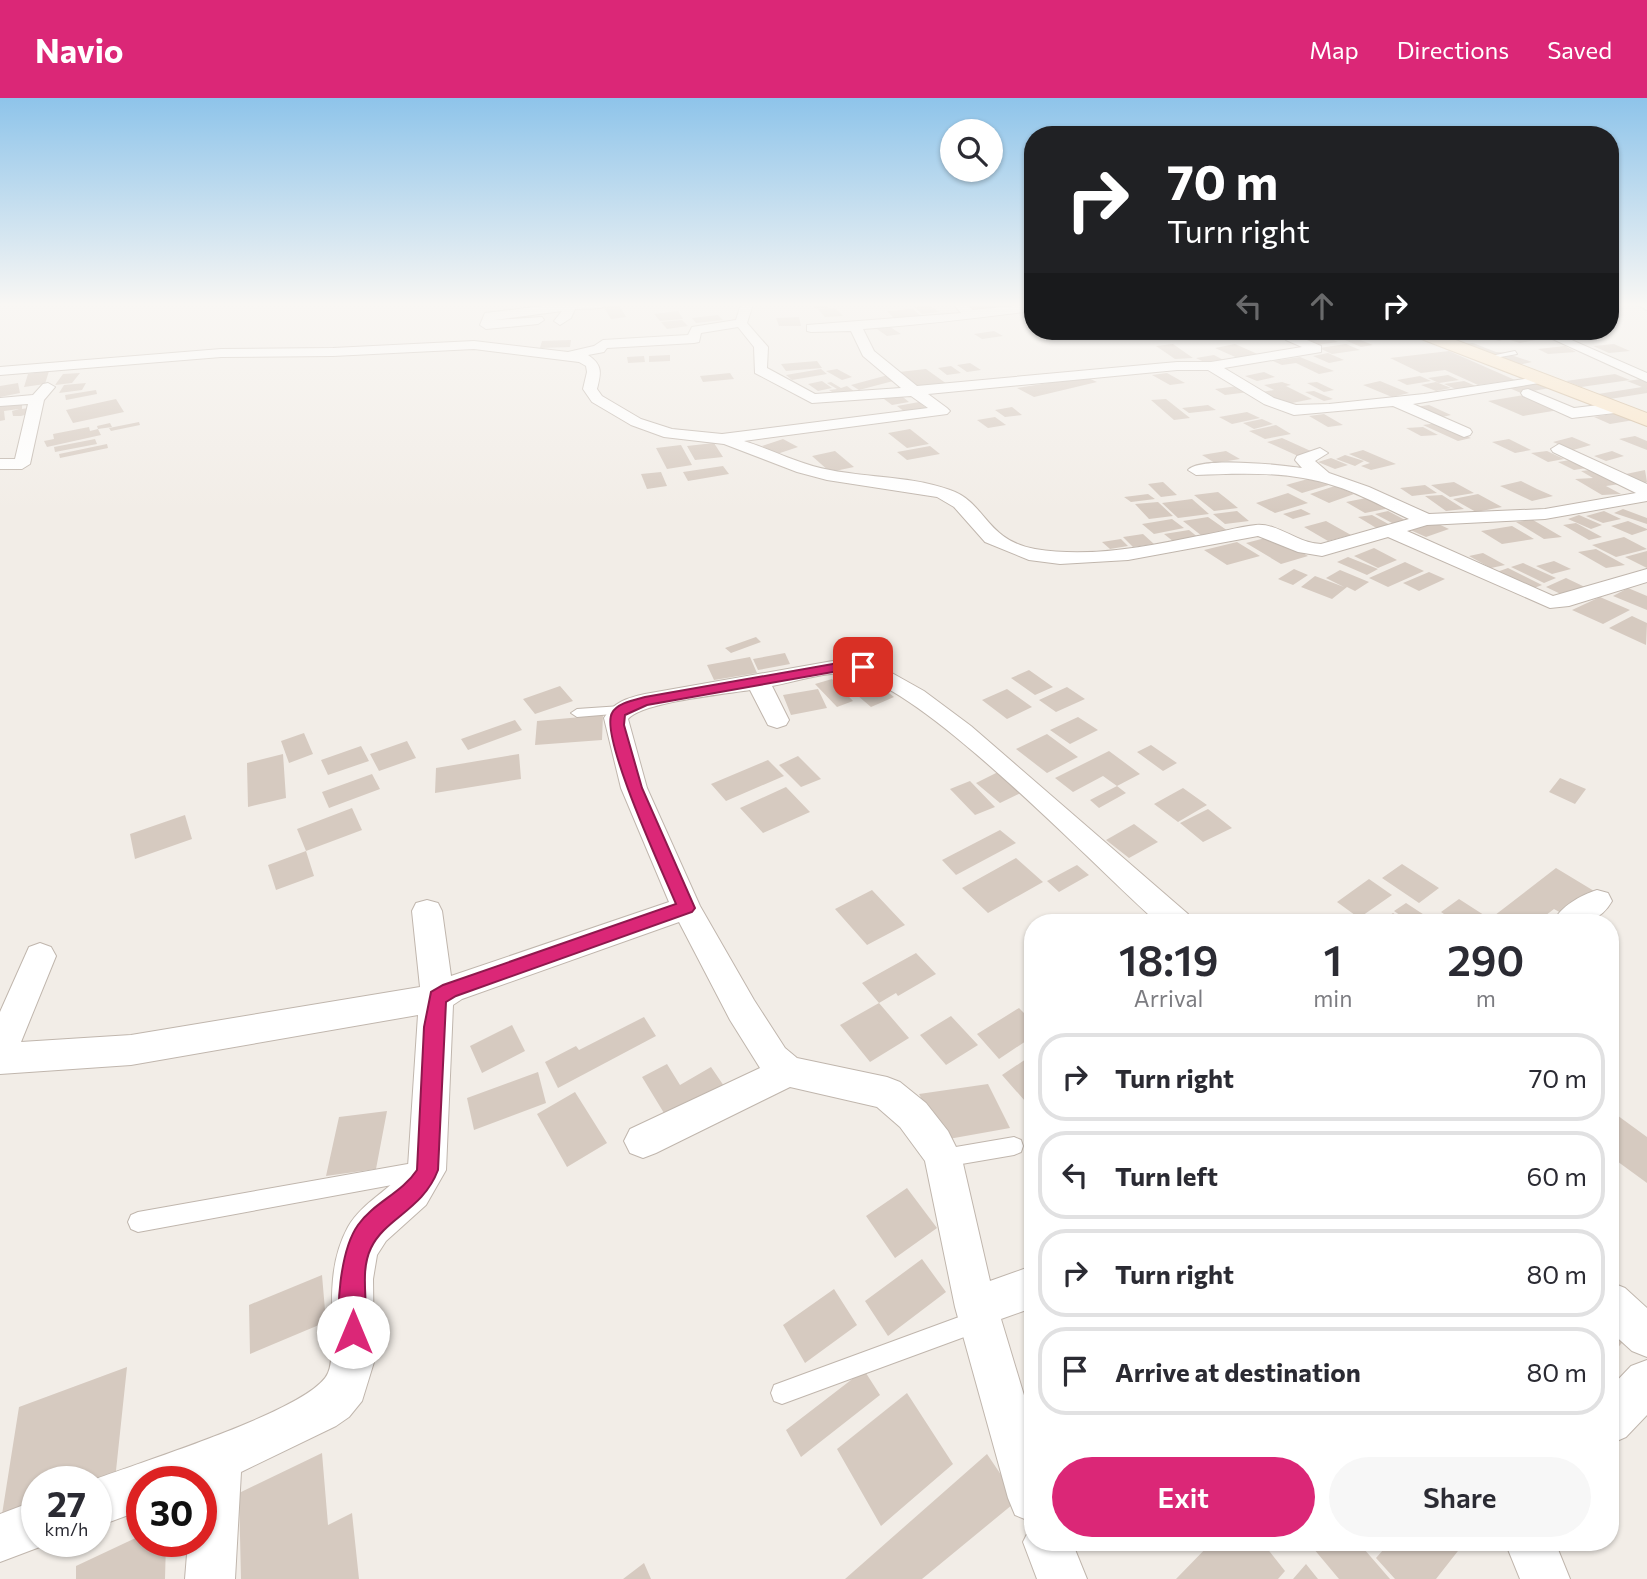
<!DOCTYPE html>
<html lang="en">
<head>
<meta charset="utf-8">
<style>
	body { margin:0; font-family:Commissioner,sans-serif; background:#f7f7f7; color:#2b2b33; height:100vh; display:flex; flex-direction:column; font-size:26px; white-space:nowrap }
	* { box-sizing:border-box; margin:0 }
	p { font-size:23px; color:#7c7c81 }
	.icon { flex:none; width:38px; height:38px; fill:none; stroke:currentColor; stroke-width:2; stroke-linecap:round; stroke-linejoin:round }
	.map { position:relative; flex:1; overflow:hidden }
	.sheet { position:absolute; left:1024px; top:816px; width:595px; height:637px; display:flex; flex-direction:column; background:#fff; border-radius:28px; box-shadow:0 2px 5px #0004 }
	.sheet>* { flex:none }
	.banner { position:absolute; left:1024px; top:28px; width:595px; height:214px; border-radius:28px; box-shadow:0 2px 5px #0004; background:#202124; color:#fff; overflow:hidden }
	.controls { position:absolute; left:940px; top:21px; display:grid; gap:14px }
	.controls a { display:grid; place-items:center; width:63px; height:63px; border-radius:50%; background:#fff; box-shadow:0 2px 5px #0004; font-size:35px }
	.speed { position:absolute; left:21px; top:1368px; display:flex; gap:14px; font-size:35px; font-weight:700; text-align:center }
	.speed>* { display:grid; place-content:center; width:91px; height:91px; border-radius:50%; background:#fff; box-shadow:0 2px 5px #0004; line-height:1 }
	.speed small { font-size:18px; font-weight:400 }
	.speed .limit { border:10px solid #d22; background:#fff; color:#111 }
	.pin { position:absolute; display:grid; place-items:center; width:60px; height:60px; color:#fff; margin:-30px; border-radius:14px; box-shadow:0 4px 10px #0006 }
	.me { position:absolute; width:77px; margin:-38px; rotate:0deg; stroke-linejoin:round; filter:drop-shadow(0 0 5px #0008) }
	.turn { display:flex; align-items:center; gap:24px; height:147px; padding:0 28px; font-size:32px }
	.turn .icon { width:91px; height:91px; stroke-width:2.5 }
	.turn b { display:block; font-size:49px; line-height:60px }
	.lanes { display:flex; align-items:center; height:66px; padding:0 28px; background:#0003; justify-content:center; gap:35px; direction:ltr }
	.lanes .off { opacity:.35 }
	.eta { display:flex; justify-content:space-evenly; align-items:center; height:119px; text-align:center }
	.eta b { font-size:42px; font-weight:600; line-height:49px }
	.primary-button { display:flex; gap:14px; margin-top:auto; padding:14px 28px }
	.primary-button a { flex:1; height:80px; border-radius:42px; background:#db2777; color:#fff; font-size:28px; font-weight:600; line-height:80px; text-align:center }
	.primary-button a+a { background:#f7f7f7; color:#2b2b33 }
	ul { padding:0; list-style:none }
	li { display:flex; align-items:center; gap:21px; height:88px; margin:0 14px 10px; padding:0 14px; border:4px solid #e1e1e2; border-radius:28px }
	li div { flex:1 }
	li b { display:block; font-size:26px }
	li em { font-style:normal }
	header { display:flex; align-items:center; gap:42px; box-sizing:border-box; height:98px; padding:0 35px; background:#db2777; color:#fff }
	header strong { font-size:33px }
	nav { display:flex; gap:38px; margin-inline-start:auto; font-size:24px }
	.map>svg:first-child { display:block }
</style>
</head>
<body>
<header>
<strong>Navio</strong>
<nav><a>Map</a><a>Directions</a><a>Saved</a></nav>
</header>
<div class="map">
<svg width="1647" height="1481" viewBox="0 0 1647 1481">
	<rect width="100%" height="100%" fill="#f2ede7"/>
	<path fill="#d6cac0" d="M812,206H827L829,210H835L843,218L825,219L818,211L825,210H814Z
		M969,206H1002L1010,211L976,215L966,208L972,207Z
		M619,207L626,219L611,221L604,209Z
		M931,208L939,214L922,216L914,209Z
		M913,211L924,221L898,224L887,213Z
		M678,213L683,221L660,223L654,216Z
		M718,217L723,222L696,225L692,220Z
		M799,219L801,228H779L776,220Z
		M682,222L688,228L667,231L661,224Z
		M887,227L901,236L887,238L874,229Z
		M994,233L1003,238L982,241L974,236Z
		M1389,233L1404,238L1382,241L1368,236Z
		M1490,233H1513L1524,236L1499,243L1477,236Z
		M1519,233H1532L1551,239L1520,245L1510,242L1530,237Z
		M1327,239L1338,244L1317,247L1306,242Z
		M1358,241L1373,247L1361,249L1345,242Z
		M571,242L570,249L540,250L542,243Z
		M1473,245L1496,254L1510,255L1494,258L1462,246Z
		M1173,246L1193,260L1175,261L1156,248Z
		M1235,246L1262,258L1242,262L1215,250Z
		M1346,246L1360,252L1332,256L1319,250Z
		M1614,246L1630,253L1609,255L1593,248Z
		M1565,248L1576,254L1548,256L1538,251Z
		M1449,253L1515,282L1478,287L1445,272L1421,275L1390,260Z
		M1328,255L1344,262L1329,265L1313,258Z
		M670,257V263L649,264V258Z
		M1214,257L1229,265L1210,267L1196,260Z
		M1511,257L1532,264L1518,267L1497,259Z
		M644,258L645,264L628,265L627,259Z
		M1300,259L1312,264L1334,273L1319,276L1296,265L1282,267L1273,263Z
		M817,263L822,270L786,273L781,266Z
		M970,265L981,272L967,274L957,267Z
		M951,268L961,275L947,277L938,270Z
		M821,271L827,276L792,282L786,277Z
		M837,271L852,279L842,282L826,273Z
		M926,271L947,286L919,290L899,274Z
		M49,273L45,286L24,289L28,276Z
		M1264,274L1275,279L1257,283L1245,278Z
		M80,275L72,285L55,287L63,276Z
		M730,275L734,281L703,284L700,278Z
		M1167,275L1185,285L1170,287L1152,277Z
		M1615,276L1630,282L1581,289L1566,283Z
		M888,277L897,282L859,292L851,287Z
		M1448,277L1459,282L1439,285L1428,280Z
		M1420,278L1431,283L1407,287L1397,282Z
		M1086,279L1097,284L1034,299L1017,290Z
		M1641,281L1647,284V295L1610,301L1598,296L1642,289L1627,283Z
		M822,283L832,290L818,293L808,286Z
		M1380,283L1409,295L1392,299L1363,287Z
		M1464,283L1478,289L1458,292L1444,286Z
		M831,284L841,290L847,288L855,294L837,297L829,292L837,291L827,285Z
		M1282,284L1291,287L1286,288L1312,301L1287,306L1262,294L1274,292L1264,287Z
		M1317,284L1334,292L1324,294L1307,285Z
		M1436,284L1451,290L1436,293L1421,287Z
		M1536,284L1550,290L1521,295L1507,289Z
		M18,285L20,295L0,299V288Z
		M86,285L82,292L59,295L64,287Z
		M1238,288L1249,294L1225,297L1215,291Z
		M96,292L97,296L66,302L65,297Z
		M1314,293L1333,301L1324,303L1305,294Z
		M898,295L909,304L892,307L880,298Z
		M1524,297L1559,312L1523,318L1488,303Z
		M116,301L124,314L73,325L66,312Z
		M1166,301L1190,320L1174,322L1151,302Z
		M22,303V311L34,309L35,314L21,318H13L12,313L19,311L4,313L5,322L0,323V307Z
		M919,304L927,311L905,314L897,308Z
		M1208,307L1216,312L1189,315L1182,310Z
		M1429,307L1451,317L1438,320L1415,309Z
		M1012,309L1022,317L1005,319L995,312Z
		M1247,314L1260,320L1232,326L1219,319Z
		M1617,315L1634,322L1610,326L1594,319Z
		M1324,316L1343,327L1328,329L1309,318Z
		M995,319L1006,327L988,330L977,322Z
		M1262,321L1273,326L1254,331L1243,325Z
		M139,324L140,327L111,333L109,330Z
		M110,325L112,329L98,331L101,337L47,349L44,343L54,341L53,336L89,329L90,333L98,331L97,328Z
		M1437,325L1471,340L1458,343L1423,327Z
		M1276,327L1291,336L1265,341L1249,333Z
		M1423,329L1438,337L1421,338L1406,330Z
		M910,331L929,346L907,350L888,335Z
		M1635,338L1647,343V352L1619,341Z
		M1572,339L1591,347L1573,352L1553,344Z
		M1282,340L1313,354L1298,358L1267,344Z
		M95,341L97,346L55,354L54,349Z
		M783,341L798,349L777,356L762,348Z
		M1509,341L1531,352L1515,355L1492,344Z
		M714,345L723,359L695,362L687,348Z
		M107,346L108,350L60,360L59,356Z
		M681,347L692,367L667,371L656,350Z
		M930,348L940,356L907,362L897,354Z
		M1363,352L1396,366L1371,372L1361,368L1370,365L1349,356Z
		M835,353L854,369L830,374L812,358Z
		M1226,353L1240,361L1215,365L1202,357Z
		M1547,353L1564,361L1548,364L1531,355Z
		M1612,353L1624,358L1606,363L1594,358Z
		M1345,357L1364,363L1355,368L1336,361Z
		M1331,360L1336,362L1348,367L1335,371L1318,364Z
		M1576,361L1593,369L1574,372L1558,364Z
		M723,368L729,376L688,383L683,374Z
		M1600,371L1627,385L1606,388L1621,396L1602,397L1575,381L1593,380L1581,373Z
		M1645,372L1647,384L1645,385L1626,376Z
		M661,374L667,388L647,391L641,376Z
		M1315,379L1332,386L1302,395L1286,387Z
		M1521,383L1537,391L1553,398L1532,403L1500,388Z
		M1163,384L1177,397L1161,399L1148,386Z
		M1454,384L1474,395L1450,399L1431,387Z
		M1425,387L1437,395L1412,398L1400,390Z
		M1335,388L1354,396L1329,405L1310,396Z
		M1218,394L1227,401L1238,410L1214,413L1194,397Z
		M1288,395L1308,405L1275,415L1256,405Z
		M1148,396L1155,401L1131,404L1124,399Z
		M1478,396L1502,409L1476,414L1453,401Z
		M1442,397L1464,411L1446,413L1425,398Z
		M1371,399L1390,410L1365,415L1346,404Z
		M1192,401L1209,416L1178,420L1162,405Z
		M1158,404L1173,418L1149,421L1135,406Z
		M1301,411L1311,416L1293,421L1283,416Z
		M1623,411L1647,420V426L1614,415Z
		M1237,413L1249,423L1225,426L1213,416Z
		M1388,413L1407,423L1394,426L1375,416Z
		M1604,413L1621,421L1603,425L1586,418Z
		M1372,417L1392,428L1378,431L1358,419Z
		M1579,417L1602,427L1591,431L1568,421Z
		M1208,419L1228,433L1202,438L1183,423Z
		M1172,421L1184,430L1154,436L1142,426Z
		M1533,422L1562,439L1544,441L1516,424Z
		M1326,423L1351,437L1328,443L1304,429Z
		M1432,423L1449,431L1426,439L1408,431Z
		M1628,423L1647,431V432L1632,437L1611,428Z
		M1576,425L1602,439L1589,442L1563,427Z
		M1512,428L1534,441L1502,446L1481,433Z
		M1189,432L1199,440L1174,444L1164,436Z
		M1143,436L1154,446L1133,449L1123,439Z
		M1273,438L1308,458L1281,466L1246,445Z
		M1624,439L1647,451L1616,459L1592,447Z
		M1121,441L1128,448L1110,451L1102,444Z
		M1237,444L1260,458L1227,467L1204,452Z
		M1374,450L1397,462L1378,470L1354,458Z
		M1596,451L1625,467L1606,470L1578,454Z
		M1647,453V470L1625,459Z
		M1483,455L1505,467L1491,470L1469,458Z
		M1348,459L1378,471L1367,477L1337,464Z
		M1554,463L1571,471L1552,476L1536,468Z
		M1405,464L1424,473L1388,489L1369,480Z
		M1523,465L1556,480L1544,485L1511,469Z
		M1508,470L1542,487L1529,492L1494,475Z
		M1294,471L1308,477L1293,487L1278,481Z
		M1340,472L1369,484L1355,493L1347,489L1332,501L1301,489L1315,478L1344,489L1326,480Z
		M1429,474L1445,481L1419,493L1403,485Z
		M1566,480L1587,490L1567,499L1546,489Z
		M1628,490L1647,498V512L1613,498Z
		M1600,499L1630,512L1603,526L1572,512Z
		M1632,518L1647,525L1646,547L1609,530Z
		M756,539L761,544L731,555L725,550Z
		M785,555L790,566L758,572L753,561Z
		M750,559L757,575L714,582L707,567Z
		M1029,572L1053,589L1035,597L1011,580Z
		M832,581L853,603L837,609L815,586Z
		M873,583L894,599L871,609L851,592Z
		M560,588L573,603L535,616L523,601Z
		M1067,589L1085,601L1056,614L1039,602Z
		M818,591L827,610L791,617L783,597Z
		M1007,591L1032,609L1007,621L982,602Z
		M603,617L602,642L535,647L537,623Z
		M1078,619L1098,632L1070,646L1050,632Z
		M515,622L522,632L468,652L461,641Z
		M304,635L313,656L289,665L281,643Z
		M1047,636L1078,659L1047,675L1016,651Z
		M407,643L416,660L379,673L370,656Z
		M1151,647L1177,665L1163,673L1137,654Z
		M361,648L369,663L328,677L321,662Z
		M1109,653L1140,676L1117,688L1103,678L1073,694L1055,680Z
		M283,656L286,700L248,709L247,665Z
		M519,656L521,681L435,695L436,670Z
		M798,658L821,681L801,689L779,667Z
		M768,662L784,678L726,703L711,686Z
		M1000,673L1025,693L1000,705L976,685Z
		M372,676L380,691L329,710L322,694Z
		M1560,680L1586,691L1575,706L1549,694Z
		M970,683L995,709L975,717L950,691Z
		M1117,688L1126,695L1099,710L1090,702Z
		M786,689L810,714L763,735L740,710Z
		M1183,690L1207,707L1178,724L1154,706Z
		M352,710L362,732L306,753L314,778L276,792L268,767L306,753L297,731Z
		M1208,711L1232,730L1203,744L1180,725Z
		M185,717L192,741L135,761L130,736Z
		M1134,726L1158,744L1129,760L1106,742Z
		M1000,732L1016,745L956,777L942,762Z
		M1016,760L1043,784L988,815L962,790Z
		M1402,766L1439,790L1419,805L1382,780Z
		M1077,767L1089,777L1059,794L1047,783Z
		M1556,770L1599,796L1570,820L1554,811L1537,824H1486Z
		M1369,781L1392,797L1359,820L1337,804Z
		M872,792L905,827L867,847L835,811Z
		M1459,801L1487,819L1481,824H1456L1441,814Z
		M1406,805L1435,824H1410L1394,813Z
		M1393,815L1407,824H1380Z
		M916,855L936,876L898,898L896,895L879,905L862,885Z
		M879,905L909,940L870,964L840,927Z
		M1019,910L1032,923V939L999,961L977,936Z
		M951,918L978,947L946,967L920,937Z
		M644,919L656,938L558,990L545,964L576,948L579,952Z
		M512,927L525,953L482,975L470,948Z
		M1032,957V1011L1002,977Z
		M667,966L680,987L711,969L724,988L667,1020L642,979Z
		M538,974L546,1005L474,1032L467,1000Z
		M988,986L1010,1030L943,1042L919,996Z
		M575,994L607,1045L567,1069L537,1016Z
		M1610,1012L1647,1039V1085L1610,1058Z
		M387,1013L376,1071L326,1078L339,1019Z
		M907,1090L937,1130L895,1160L866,1118Z
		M922,1161L946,1194L888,1238L865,1203Z
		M322,1177L326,1224L250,1256L249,1207Z
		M834,1191L857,1227L805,1265L783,1227Z
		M1610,1227L1626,1240L1610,1259Z
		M127,1269L115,1382L37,1384V1414L0,1429L19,1309Z
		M864,1272L880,1297L801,1359L786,1332Z
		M907,1295L953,1366L881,1428L837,1351Z
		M322,1355L328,1427L352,1415L359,1481H241L239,1395Z
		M987,1356L1018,1402L922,1481H845Z
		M142,1437V1444H166L165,1481H76V1468Z
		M1212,1444H1262L1285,1473L1278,1481H1176Z
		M1308,1444H1358L1390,1481H1339Z
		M1390,1444H1465L1436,1481H1395L1376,1460Z
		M644,1465L651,1481H623Z
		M1306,1466L1318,1481H1293Z"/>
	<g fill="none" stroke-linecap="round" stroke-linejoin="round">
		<defs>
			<path id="service" d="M1515,253L1517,256L1484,262L1481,260Z
				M621,608L627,612L625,615L577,619L571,615L577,611Z
				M1014,1039L1021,1042L1023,1048L1021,1054L1014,1057L944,1069L937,1066L935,1060L937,1054L944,1051Z
				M419,1064L426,1067L428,1073L426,1079L419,1082L138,1134L131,1131L128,1124L131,1117L138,1114Z
				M978,1212L986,1215L989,1223L986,1231L782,1306L774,1303L771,1295L774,1287Z"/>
			<path id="minor" d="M558,206H607L601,210L575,211L571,220L560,227L554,223L562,213L494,222L542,219L544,222L538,226L486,231L480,227L485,215Z
				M741,206H753L747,225L768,249L767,270L815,296L901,290L863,258L851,233L811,234L807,233V227L961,215L953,206H966L973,212L1032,206V213C976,220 920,227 863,231L874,253L917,288L1177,264H1211L1302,249L1286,242V236L1322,233H1376L1370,237L1307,242L1321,248V254L1224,270L1274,300L1296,307L1329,306L1424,296L1544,278L1546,281L1539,285L1413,306L1470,331L1472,334L1470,337L1464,339L1393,308L1294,317L1264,306L1208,272H1177L928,296L947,310L950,313L947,316L744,343C773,352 800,367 830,372C869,380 912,378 950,392C986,404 985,442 1035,451C1089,460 1145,449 1198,438C1217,435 1237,429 1256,427C1279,425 1298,446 1321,446L1409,421C1385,410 1361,396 1335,388C1291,373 1242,375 1196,377L1188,372C1200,358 1282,367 1302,370L1295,362L1297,358L1320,350L1328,355L1315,363L1329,375L1369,389L1429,416L1545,411L1636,395L1553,354L1551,351L1559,346L1647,386V403L1545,421L1427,427L1407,433L1553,498L1647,471V484L1569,508L1550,510L1388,439L1322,458L1298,454L1258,438L1128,462L1060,466L1029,462L985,444L954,409L937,399L827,382L797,374L724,346L664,339L631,327L592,304L583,291L587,274L586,268L579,264L474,251L333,258L221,259L0,277V269L221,251L333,250L474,243L568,254L594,248L603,242L688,237L692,229L736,222ZM738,229L754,249L755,275L812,305L911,298L928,310L722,336L672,331L641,321L602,298L597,291C601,275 603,267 588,257L604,254L607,250L694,245L699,244L701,235Z
				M1636,206H1647V212Z
				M1535,233H1551L1647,275V284Z
				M48,285L55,289L44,302L30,366L22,371H0V361H15L28,306L0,308V300L33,297L43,286Z
				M1528,291L1574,310L1615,305L1623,310L1615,315L1572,320L1523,298L1521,295L1523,292Z
				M844,561L883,570L924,593L971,628L1188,816L1192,824H1157C1096,771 918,581 846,575C825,574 793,584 772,588L789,622L786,627L777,630L768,627L750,592C725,596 643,604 628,621L647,690L700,808L754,902L785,950L797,960L887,979L900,984L926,1005L948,1033L962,1061L990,1183L1032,1168V1210L1001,1221L1032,1324V1424L1015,1417L1008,1400L955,1209L925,1063L900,1029L877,1009L790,989L656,1055L643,1060L630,1055L624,1043L630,1031L760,970L730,922L679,824L462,901L453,907L446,1072L426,1107L386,1143L377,1157L373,1181L374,1264L362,1303L349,1319L336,1328L241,1374L235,1481H185L188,1444H201V1384H142V1412L96,1429V1384H88C130,1367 313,1312 328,1275C333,1264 331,1249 332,1238C332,1199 329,1164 348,1129C362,1104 391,1092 408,1069L418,917L131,967L0,976V914L29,849L40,845L51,849L56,858L21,944L131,937L420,889L412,813L416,805L427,802L438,805L442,813L451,878L669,804L621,690L604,620C614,604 627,600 645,596Z
				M1597,792L1608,795L1612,803C1598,828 1578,824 1553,824C1560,809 1581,797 1597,792Z
				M1610,1184L1625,1190L1647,1210V1259L1632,1253L1610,1233Z
				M1647,1262V1317L1626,1339L1610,1346V1290L1631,1268Z
				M37,1402V1444H53L0,1464V1416Z
				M1032,1426V1444H1072L1087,1481H1037L1023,1444Z
				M1505,1444H1555L1570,1481H1520Z"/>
			<path id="secondary" d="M1408,233H1432L1647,315V328L1411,237Z"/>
		</defs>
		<use href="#service" stroke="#c0b6ad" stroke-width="2"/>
		<use href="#minor" stroke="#c0b6ad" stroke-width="2"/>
		<use href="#secondary" stroke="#d0b899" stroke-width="2"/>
		<use href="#service" fill="#fff" fill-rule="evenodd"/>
		<use href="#minor" fill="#fff" fill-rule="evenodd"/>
		<use href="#secondary" fill="#fbe6c8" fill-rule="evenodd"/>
	</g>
	<linearGradient id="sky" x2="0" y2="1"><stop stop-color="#8ec4ea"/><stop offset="0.5" stop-color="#f9f7f4"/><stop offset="1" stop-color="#f9f7f4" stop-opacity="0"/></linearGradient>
	<rect width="1647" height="413" fill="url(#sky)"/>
	<path fill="#db2777" stroke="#8e194d" stroke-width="2" d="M844,564L863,565L870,569L863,573L844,572L647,607L625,617L624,627L642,690L695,810L692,814L456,898L446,904L438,1072C423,1112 385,1120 371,1150C357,1179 373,1214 361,1243L353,1246L344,1243C333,1216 341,1151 358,1127C373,1105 402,1095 417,1072L424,929L431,894L443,887L676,806C664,777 599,638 612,615C617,605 634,602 645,599Z"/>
</svg>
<div class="controls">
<a><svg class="icon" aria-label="search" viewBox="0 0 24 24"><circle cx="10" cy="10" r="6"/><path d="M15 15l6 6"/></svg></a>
</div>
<div class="speed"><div>27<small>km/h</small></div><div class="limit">30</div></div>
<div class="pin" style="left:863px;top:569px;background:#d93025"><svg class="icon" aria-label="arrive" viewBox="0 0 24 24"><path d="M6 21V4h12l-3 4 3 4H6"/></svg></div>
<svg class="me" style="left:353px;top:1234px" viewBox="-20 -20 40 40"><circle r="19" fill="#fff"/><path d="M0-13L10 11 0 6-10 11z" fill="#db2777"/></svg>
<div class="banner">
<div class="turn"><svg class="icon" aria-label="right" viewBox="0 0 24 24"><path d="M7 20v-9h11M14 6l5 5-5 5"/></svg><div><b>70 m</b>Turn right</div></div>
<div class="lanes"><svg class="icon off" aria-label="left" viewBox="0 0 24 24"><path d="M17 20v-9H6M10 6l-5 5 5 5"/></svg><svg class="icon off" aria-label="ahead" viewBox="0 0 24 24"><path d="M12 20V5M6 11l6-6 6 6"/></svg><svg class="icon" aria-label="right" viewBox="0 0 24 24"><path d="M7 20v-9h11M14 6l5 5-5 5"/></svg></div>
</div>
<section class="sheet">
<div class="eta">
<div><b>18:19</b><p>Arrival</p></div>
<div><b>1</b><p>min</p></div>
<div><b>290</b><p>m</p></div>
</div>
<ul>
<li><svg class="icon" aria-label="right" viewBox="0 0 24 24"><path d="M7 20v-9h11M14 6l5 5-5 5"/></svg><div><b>Turn right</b></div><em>70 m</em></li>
<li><svg class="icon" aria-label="left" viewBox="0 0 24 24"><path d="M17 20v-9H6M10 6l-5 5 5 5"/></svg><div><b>Turn left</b></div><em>60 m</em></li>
<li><svg class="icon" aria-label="right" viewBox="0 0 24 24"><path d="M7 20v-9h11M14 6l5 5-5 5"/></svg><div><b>Turn right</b></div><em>80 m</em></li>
<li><svg class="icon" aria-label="arrive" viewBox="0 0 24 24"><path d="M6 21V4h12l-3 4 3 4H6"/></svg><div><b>Arrive at destination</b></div><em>80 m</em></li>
</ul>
<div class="primary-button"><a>Exit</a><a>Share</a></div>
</section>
</div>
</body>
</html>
